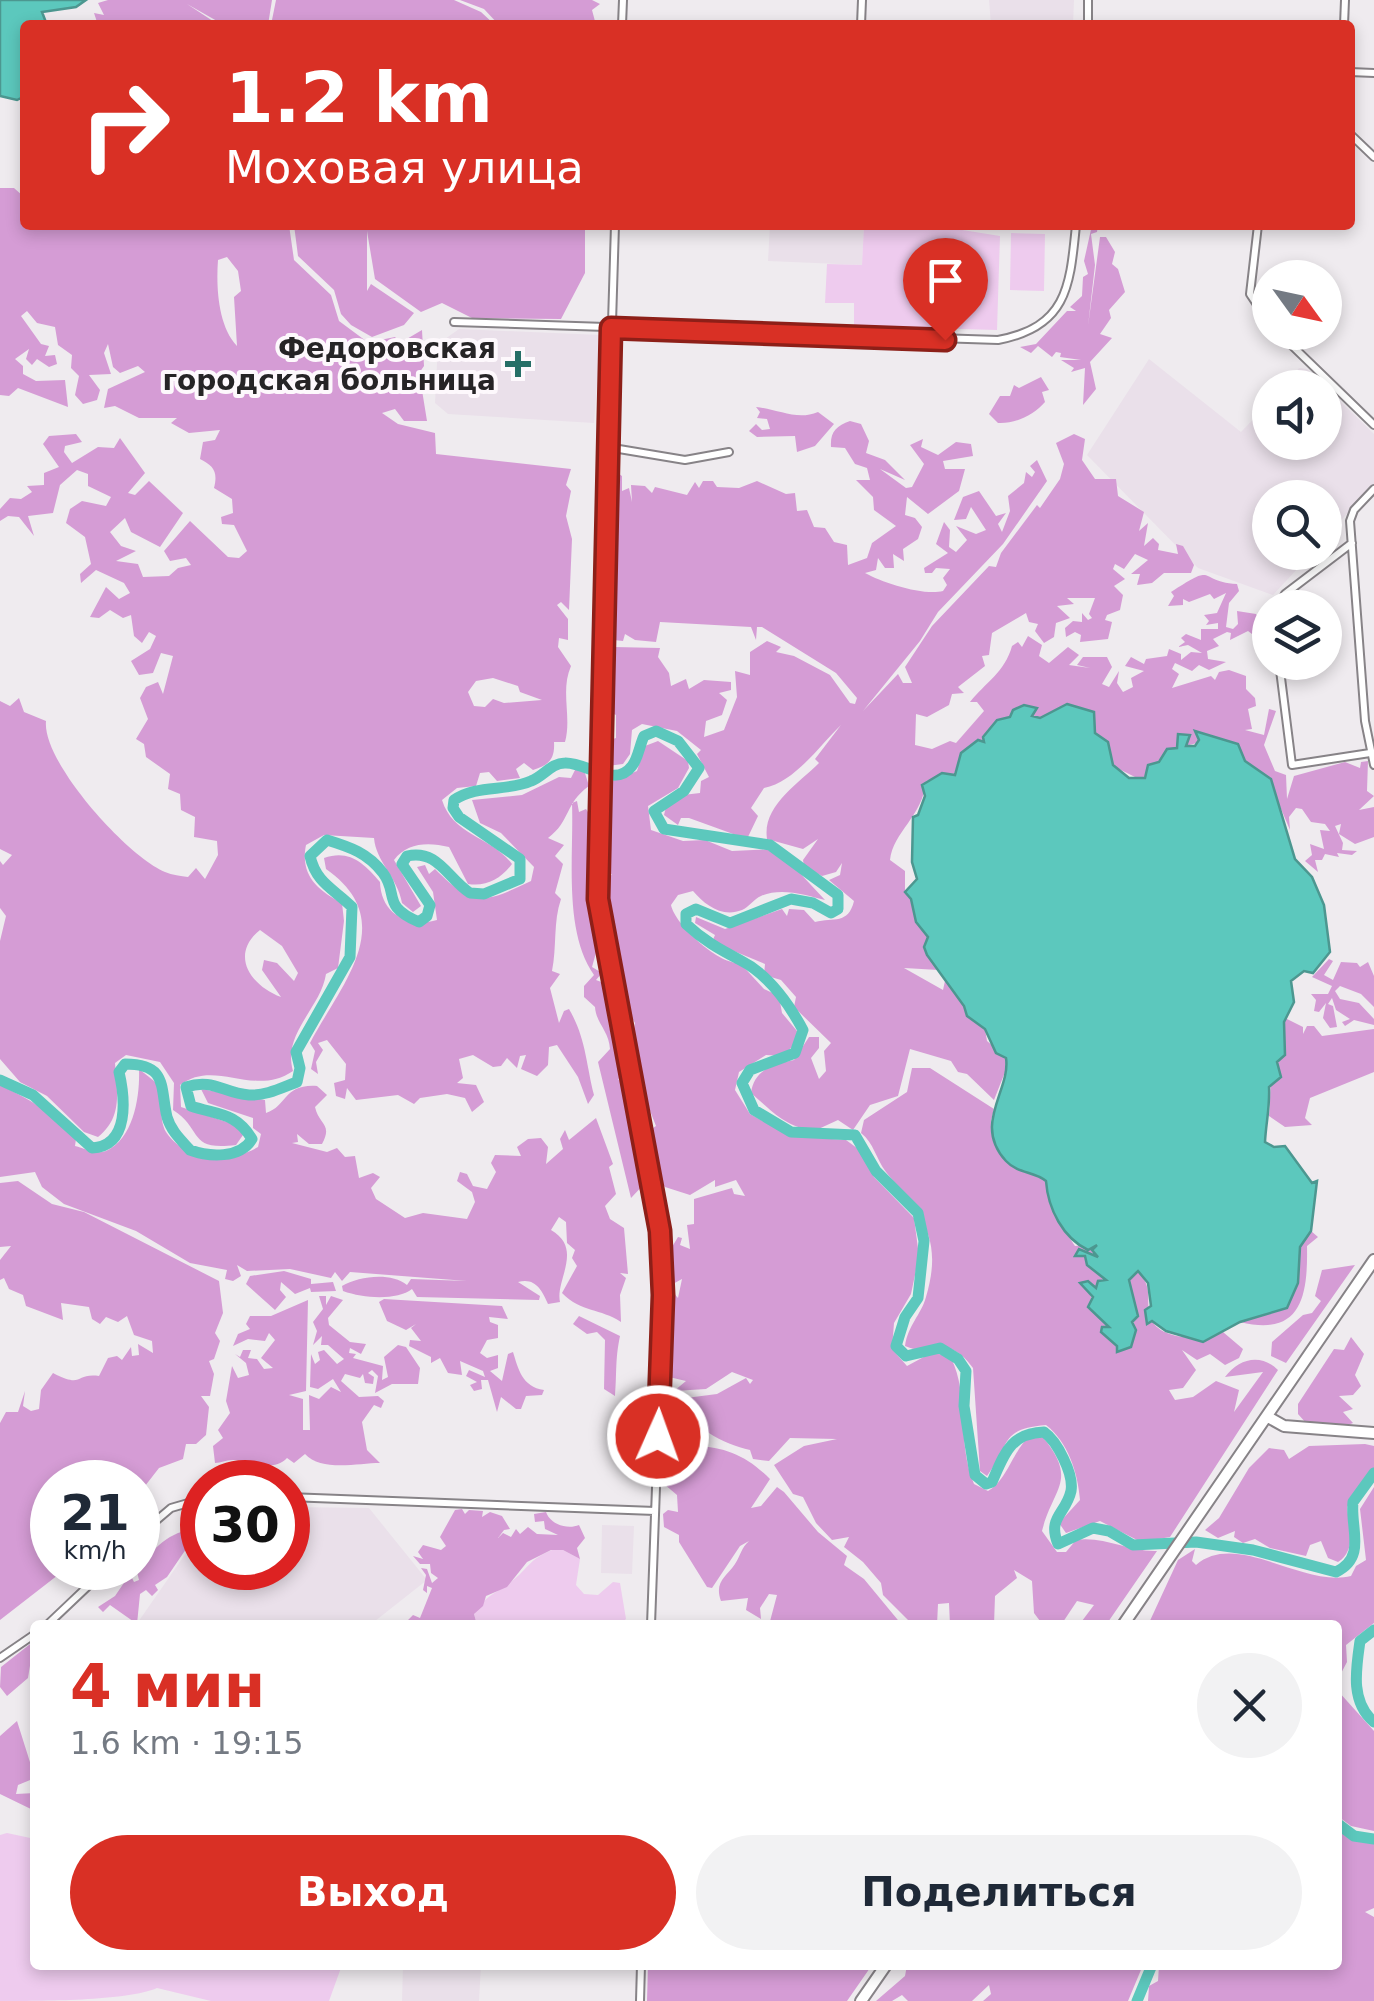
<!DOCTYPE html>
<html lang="ru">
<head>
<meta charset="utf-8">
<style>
	body { margin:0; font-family:"DejaVu Sans",sans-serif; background:#f2f2f3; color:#1f2937; height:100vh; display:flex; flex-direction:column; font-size:38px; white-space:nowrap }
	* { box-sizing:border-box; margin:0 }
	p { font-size:32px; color:#747a83 }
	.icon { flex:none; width:55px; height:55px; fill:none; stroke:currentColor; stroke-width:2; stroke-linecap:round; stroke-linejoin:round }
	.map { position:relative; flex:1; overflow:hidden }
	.side { position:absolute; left:30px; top:1620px; width:1312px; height:350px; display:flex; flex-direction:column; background:#fff; border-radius:10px; box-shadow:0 5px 15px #0003 }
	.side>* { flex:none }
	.hud { position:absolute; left:20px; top:20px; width:1335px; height:210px; border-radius:10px; box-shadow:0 5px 15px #0003; background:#d93025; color:#fff; overflow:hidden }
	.needle { width:65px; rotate:123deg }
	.fabs { position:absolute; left:1252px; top:260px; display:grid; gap:20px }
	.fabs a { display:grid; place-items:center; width:90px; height:90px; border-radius:50%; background:#fff; box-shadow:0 5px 15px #0003; font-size:50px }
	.speed { position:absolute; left:30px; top:1460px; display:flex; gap:20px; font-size:50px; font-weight:700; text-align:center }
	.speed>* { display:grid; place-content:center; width:130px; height:130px; border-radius:50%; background:#fff; box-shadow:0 5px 15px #0003; line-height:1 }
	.speed small { font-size:25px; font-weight:400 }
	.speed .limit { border:15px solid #d22; background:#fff; color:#111 }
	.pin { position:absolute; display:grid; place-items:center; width:85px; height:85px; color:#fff; margin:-102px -42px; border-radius:50% 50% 50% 0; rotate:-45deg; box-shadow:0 0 10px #0007 }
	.pin .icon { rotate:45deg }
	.me { position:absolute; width:110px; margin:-55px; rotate:2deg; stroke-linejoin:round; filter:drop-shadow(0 0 8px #0008) }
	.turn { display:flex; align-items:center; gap:35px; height:210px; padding:0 40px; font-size:45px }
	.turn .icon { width:130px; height:130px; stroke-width:2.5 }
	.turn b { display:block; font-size:70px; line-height:85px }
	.round { display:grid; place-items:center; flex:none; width:105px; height:105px; border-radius:52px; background:#f2f2f3 }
	.head { display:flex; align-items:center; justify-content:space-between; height:170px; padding:0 40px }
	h1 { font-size:60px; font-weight:700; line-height:75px; color:#d93025 }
	.button { display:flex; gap:20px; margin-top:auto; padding:20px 40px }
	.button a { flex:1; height:115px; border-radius:60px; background:#d93025; color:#fff; font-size:40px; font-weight:700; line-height:115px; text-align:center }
	.button a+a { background:#f2f2f3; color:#1f2937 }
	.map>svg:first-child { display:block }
</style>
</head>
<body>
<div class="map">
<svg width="1374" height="2001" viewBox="0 0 1374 2001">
	<rect width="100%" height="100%" fill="#efebef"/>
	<path fill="#eae0ea" d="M989,0H1074L1073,25H991Z
		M770,225H864L862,265L768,261Z
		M459,329L601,335L594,423L448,414L435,403L438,344Z
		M1149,359L1241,432L1270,402V442H1325V388L1284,387L1299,368L1307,369L1374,434V484L1325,538V498H1270V552L1312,553L1273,595L1198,568L1087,455Z
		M288,1507L369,1508L427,1580L370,1625H136L202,1530V1568H288Z
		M602,1525L634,1526L632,1574L601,1573Z
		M403,1965H481L479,2001H402Z"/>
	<path fill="#eecbee" d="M864,225H931L1000,236L997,330L854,326V303H825L827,264L862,265Z
		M1011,233L1045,234L1044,291L1010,290Z
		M552,1550H563L580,1559L576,1585L584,1594L598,1595L613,1582L620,1583L626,1619L619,1625H477L474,1614C485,1596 496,1593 512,1581C528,1569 529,1559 552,1550Z
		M7,1833L35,1839V1965H342L329,2001H211L157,1988C128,2001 39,2001 0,2001V1835Z"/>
	<path fill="#d59cd5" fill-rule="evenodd" d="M108,0H272L268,25H224L187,4L219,25H98L94,13L104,15L98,3Z
		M276,0H454L481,12L495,25H271Z
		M460,0H592L600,4L592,10L596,25H499L484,9Z
		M0,188H14L23,196L25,225H289L294,260L331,295L339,321L366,341L368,350L370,342L395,337L400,343L422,330L424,366L415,379L421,384L427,421H404L395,409L382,413L398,424L435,433L436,454L571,469L566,485L571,491L566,516L572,539L569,610L561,602L557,605L568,619V640L559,638L558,647L571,666C560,691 572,717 565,742H554C555,759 549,765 533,770L524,763L516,769L520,778L497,781L489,772L480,773L476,786L457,788L442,800C453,836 491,836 512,864C501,879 486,887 468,884L449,847C429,842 407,842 394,860L421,906L413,912L402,903C398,878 376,862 374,838L324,835L306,845C300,875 317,890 342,903L344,921L338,968L326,974C321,1008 282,1033 293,1071C254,1098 215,1058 180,1085L181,1107L236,1125L243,1135L236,1145C187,1151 204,1130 173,1110L174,1083L160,1062L126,1055L115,1063C117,1092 123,1117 98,1137L84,1132L47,1096L20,1082L0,1059V941L6,916L0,908V861L3,865L12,855L0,849V701L10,706L19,698L24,712L46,721C42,762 127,856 165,872C172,875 181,876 188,877L196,868L205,879L218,855L217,841L194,837L195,817L181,810L180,794L168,789L170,774L146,757L144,744L136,739L148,719L140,698L146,687L158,682L163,694L173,656L161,653L153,673L139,675L131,661L150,649L156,636L149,632L142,643L134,636L131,615L123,618L110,610L99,618L90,617L106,587L119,599L130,593L124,583L96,570L81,583L80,574L91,564L85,537L66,523L70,509L82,501L106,506L111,497L88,486V474L77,470L60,485L53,513L28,516L34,536L19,517L8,516L0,521V509L10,498L21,499L32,492L27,486L44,485V473L59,467L43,444L49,436L76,434L82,442L65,446L64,452L72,463L98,447L114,448L120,438L145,473L128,493L135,495L149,481L183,513L160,547L131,532L125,518L110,532L121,546L136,551L116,561L138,564L143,577L169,576L178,568L191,565L186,558L170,561L164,551L190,521L228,557L239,558L247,551L234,525L222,524L221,517L233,513L232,499L214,488C218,472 214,466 200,459L203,442L215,440L220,430L189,433L171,423L177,418H139L115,406L104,408L108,389L145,372L138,366L120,373L113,367L108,344L104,353L111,374L89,375L100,390L97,400L83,404L75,395L79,376L71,368L72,355L58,345L55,327L37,323L27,311L21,316L41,344L49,346L45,356L55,355L57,364L49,367L37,359L32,365L26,359L29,349L15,359L23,366V374L36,381L65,380L68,407L18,388L9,396L0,395ZM227,257L238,271L241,291L234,297L237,346C218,326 216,287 218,260ZM493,678L518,686L520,692L542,700L504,703L493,699L485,707L474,706L468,692L476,681ZM260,930L282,946L298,973L294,981L277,963L264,960L262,970L281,997C251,986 229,955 260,930Z
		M294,225H585V273L561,319L472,318L442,303L421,312L375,279L367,231V291L371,284L414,313L404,325L372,337L351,325L341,314L334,290L298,256Z
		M1092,225H1098L1097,232L1091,234L1095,265L1088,326L1100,237H1106L1115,252L1112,264L1118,269L1125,292L1109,310L1111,318L1100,334L1112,338L1090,362L1096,389L1083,405L1085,368L1071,372L1074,368L1061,360H1081L1060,357L1061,353L1056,352L1052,357L1038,346L1031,353L1020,347L1036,344L1067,311H1076L1070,307L1082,296L1083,277L1088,274L1084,261Z
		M1041,377L1049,390L1042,392L1045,402C1034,415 1015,424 998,423L989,414L1000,396H1010L1014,385L1019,388Z
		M756,407C778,409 797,421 818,412L834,424L815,446L797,452L795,436L757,437L749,431L756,424L762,430L770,429L767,419L757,418L760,412Z
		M850,421L861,424L869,441L866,453L885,460L905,480L880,469L906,488L912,487L924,464L910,445L923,439L921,447L938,455L956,442L971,444L973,456L943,461L945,469H965L959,491L928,514L907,497L905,515L915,518L922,527L918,539L903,549L904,561L893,554L894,568H885L878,558L876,570L865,573C883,583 924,596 943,591L947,585L943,578L950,569L936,568L932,573H925L924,568L948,553L936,544L944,522L950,530L949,547L956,552L967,540L956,526L976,534L986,530L971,507L966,519L954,520L963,497L979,491L996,516L1006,513L998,524L1002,532L1010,511L1008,496L1024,483L1026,472L1032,477L1035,472L1030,466L1037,460L1047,481L1003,544L938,612L920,641L863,711L898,674L903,683H912L905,667L932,626L989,566L996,567L1001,553L1037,505L1040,508L1060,479L1064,464L1056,443L1074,434L1085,439L1082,460L1095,479H1116L1118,496L1144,512L1139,531L1148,523L1144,546L1153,538L1159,544L1158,550L1178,554L1176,544L1183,546L1194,565L1191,573H1164L1152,583L1137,585L1140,574H1131L1148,560L1135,554L1124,569L1115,564L1113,569L1125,579L1114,586L1123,595L1120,610L1107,615L1105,620L1112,622L1108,639L1080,642L1081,635L1075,632L1066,637L1065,628L1073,621L1082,622V613L1088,620L1092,618L1089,614L1095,598H1067L1074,604L1057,606L1070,618L1056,623L1054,637L1044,643L1035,631L1038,624L1029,622L1026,613L992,633L989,655L982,656L985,666L958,687L964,693L952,694L949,705L927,717L916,714L915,745L932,749L950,741L956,743L984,711L977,702H970C985,683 1005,672 1012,646L1018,642L1022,647L1028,636L1042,645L1039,656L1049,663L1068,647L1079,655L1069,665L1090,668L1077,665L1083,657H1107L1112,667L1102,684L1109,687L1119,671L1117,683L1123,692L1133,687L1131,678L1144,671L1125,666L1131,657L1144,664L1146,659L1167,656L1169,649L1181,654V660L1191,652L1202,653L1188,645L1178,647L1185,642L1181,638L1186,634L1201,640V629H1218V623L1206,625L1209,621L1204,615L1217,613L1226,593L1214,599L1210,594L1189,602L1183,599V605L1168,606L1174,596L1171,592C1218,561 1196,581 1237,584L1239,591L1229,603L1226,627L1233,629L1238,624L1237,611L1256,614L1264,631L1256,637L1248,631L1230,640L1231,633L1227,632L1213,639L1219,646L1207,651L1208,659L1226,662L1209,670L1199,665L1192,671L1175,663L1172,669L1179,674L1172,688L1211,676L1215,680L1219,672L1229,670L1246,676V689L1255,698L1256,706L1248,709L1252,729L1245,730L1264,735L1269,709L1276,711L1264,745L1275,771L1286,775L1287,799L1294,776L1345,762L1360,768L1361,762L1368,761L1367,791L1374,796L1359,810L1374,807V837L1355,844L1339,834L1341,824L1335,826L1343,843L1342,850L1357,851L1352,855L1337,853L1339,857L1325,854L1322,860H1315L1318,872L1305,861L1312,855L1310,844L1324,849L1320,830L1330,831L1325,824L1311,822L1302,809L1296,808L1289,817L1290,830L1267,776L1213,739L1185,746L1190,735L1179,734L1177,748L1161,758L1141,780L1113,766L1106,745L1095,733L1094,713L1067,704L1040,718L1032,716L1036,709L997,720L983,736L985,743L961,753L954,775L926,781C923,816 893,832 890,860L905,871V892L911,899L916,922L928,937L924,947L939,970L904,968L943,990L945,981C962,998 966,1015 985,1029L987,1041L1006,1057L1007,1067L994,1100L967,1074L958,1072L951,1061L910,1049L898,1096L870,1105L853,1130L838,1120L814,1131C784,1126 773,1112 751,1093C754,1070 773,1064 794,1060L809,1037H819V1048L811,1058L819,1079L826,1071L824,1051L831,1043L794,1007L796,997L781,980L764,975L765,964L712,942L715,935L695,923L696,917L725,929L782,909L787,916L789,909L804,910L815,922C834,917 848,925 854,901L829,880L840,875L842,863L836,872L822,876L804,866L803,860L818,839L803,849L767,839C762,806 798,784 819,763L815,759L841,725C820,745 795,782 764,788L751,808L758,816L747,839L689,818H681L678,825L664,815L666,807L683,795L700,793L701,781L709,777L697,754L701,750L677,731L642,724L632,730L630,754L623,764L607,766L603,747L607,745L603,739L605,731L611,734L610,740L616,738V715L606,710V666L613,664L614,647L660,648L658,657L669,673L671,686L686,679L689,689L704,680L731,682V690L719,693L727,700L722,715L706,721L704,737L724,730L737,697L735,671L750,675V652L767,641L781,647L776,652L794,656L830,675L850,703L855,704L857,698L836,673L762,627H757L756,640L751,627L660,622L656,642L635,640L625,634L623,641L614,640L616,625L607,617L611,549L617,533L612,526V469L622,476V491L629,488L632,502L631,485L645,486L652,493L655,487L687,495L695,482L699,488L703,481H713L717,487L739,488L757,481L786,494L795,493L797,511L807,510L814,527L825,528L834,542L847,545L848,565L867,558L872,543L896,526L874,510L873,497L856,480H870L867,468L855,464L845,448L831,447C830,432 836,426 850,421Z
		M658,741L688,761L689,768L678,788L648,806L651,830L683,841L705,840L732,851L772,849L783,855L825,900C806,895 781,887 761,896C754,899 749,907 742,910C722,918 705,905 693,891L678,895L671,905C675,925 719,965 740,963L764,989L779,996L782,1013L797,1031L796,1042L784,1056L766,1055L739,1072L735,1090L750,1114L790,1136L846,1140L861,1151L874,1177L914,1218L919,1256L911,1294L894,1323L892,1349L907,1366L933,1352L951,1358C970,1396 956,1440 974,1484L988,1491C1007,1481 1013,1450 1030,1436H1042C1079,1481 1053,1487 1042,1531L1057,1552H1066L1076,1540C1105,1536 1128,1552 1157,1551L1106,1625H1079L1094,1605L1077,1601L1061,1625H1043L1034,1613L1032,1581L1014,1570L1017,1578L995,1596L994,1625H950L949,1603L938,1604L937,1625H913L883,1595L881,1583L863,1562L844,1547L849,1537L832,1540L816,1523L803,1497L793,1494L774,1465L804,1446L837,1439L790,1438L769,1461L753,1459L750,1450C724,1444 688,1428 686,1398L717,1394L746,1378L750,1384L753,1380L732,1372L706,1389L674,1391L686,1381L669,1377L670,1289L678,1298L682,1279L671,1285L669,1252L678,1237L682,1238L680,1245L690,1249L687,1225L694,1224V1199L732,1188L734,1194L745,1196L736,1180L715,1187V1180L690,1195L665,1187L659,1180L650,1130L656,1126L641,1088L632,1041L635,1023L623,1003L618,980L623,974L614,964L604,886L612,874L604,876L602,797L608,783L637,771L645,746Z
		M575,770H584L589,786C564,804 571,821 548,838L564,845L555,856L563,864L555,893L561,899C553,922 557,947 552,971L560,974L550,988L559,1023L564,1011L569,1009C586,1038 586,1064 594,1095L588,1104L578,1077L557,1045L549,1047L548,1065L537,1076L521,1069L526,1055L520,1056L517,1068L507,1058L501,1066L493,1067L473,1055L459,1059L463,1078L457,1083L476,1085L484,1102L472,1112L465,1098L447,1094L420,1098L414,1104L398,1095L356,1100L347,1088L345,1099L336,1096L334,1083L345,1080L346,1064L327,1040L318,1043L323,1050L316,1062L318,1074L311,1069L315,1051L310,1043C339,987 402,922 326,869L324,858C349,849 364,863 380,882C381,914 408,928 437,920L433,892L417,867L425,865L429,874L435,869C473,907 483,904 531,881L534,867L501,833L480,823L472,800L522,795L559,777L571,778Z
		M577,801L579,812L586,809L590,815L589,897L597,949L592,967L602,973L596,980L604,983L609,1026L623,1077L618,1079L626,1088L637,1135L634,1140L643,1157L647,1181L631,1198L598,1062L610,1049C609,1031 596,1023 595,1007L584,997V986L594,975C563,931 574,855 572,803Z
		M1329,959L1333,961L1324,975L1333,980L1341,962L1357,963L1360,967L1368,962L1374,976V1007L1361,994L1340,986L1335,991L1340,999L1359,1003L1374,1019V1025L1354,1020L1345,1026L1342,1022L1350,1019L1336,1010L1332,998L1328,1004L1333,1006L1337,1027L1330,1028L1323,1018L1326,1003L1319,1012L1314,1011L1316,1000L1311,994H1328L1332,986L1312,977Z
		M1285,1018L1303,1027V1034L1307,1026H1314L1322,1036L1374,1029V1072L1310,1098L1305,1118L1312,1125L1285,1127L1269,1116C1272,1094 1266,1071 1285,1054Z
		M912,1068H930L994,1109L991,1121L1006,1161L1047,1181L1055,1217L1075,1246L1097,1244L1093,1254L1100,1256L1081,1252L1077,1257L1085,1256L1106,1280L1090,1294C1097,1316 1108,1326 1132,1336L1135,1313L1129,1280L1138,1270C1154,1291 1145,1296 1150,1316C1157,1342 1208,1341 1223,1332L1243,1349L1239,1358L1225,1365L1210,1354L1197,1360L1182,1350L1196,1370L1183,1388L1169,1390L1175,1400L1193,1397L1216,1381L1239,1390L1234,1412L1263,1372L1225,1377C1239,1358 1261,1353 1278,1370L1170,1537L1141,1542L1100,1521L1066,1533L1059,1523L1080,1500C1078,1473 1068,1442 1046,1425C999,1429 1011,1444 987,1476L980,1471L973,1368C946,1331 930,1358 905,1346C908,1325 921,1315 926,1297C944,1236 920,1214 886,1172C876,1159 874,1143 861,1133L864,1120L907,1092Z
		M139,1069L159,1085C162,1099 159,1120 166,1132C186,1162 229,1164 258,1147L261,1134L253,1128V1118L208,1103L201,1089L265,1100L266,1113C288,1106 283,1084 317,1086L327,1095L315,1107C319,1125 333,1124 322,1144H309L297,1134L298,1142L292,1143L327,1152L337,1148L345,1157L355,1156L359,1178L373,1173L380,1177L371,1188L376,1199L405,1218L423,1213L467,1219L475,1202L472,1192L457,1181L460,1172L467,1174L473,1186L487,1189L496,1172L491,1163L495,1155L521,1156L517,1147L528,1139L541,1138L548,1147L546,1164L563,1149L560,1139L565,1130L569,1140L596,1118L613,1164L609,1167L616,1194L605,1206L610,1219L624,1228L628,1274L620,1273L626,1278L620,1295L621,1322C600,1308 582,1313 562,1293L577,1266L572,1258L575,1250L567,1243L566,1222L559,1217L551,1230C584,1249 555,1280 560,1302L548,1304C542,1290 535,1277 518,1282L540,1296L539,1300L417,1297L412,1289C398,1300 365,1299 343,1291L342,1286C359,1276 391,1272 407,1285L411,1279L467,1281L350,1272L342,1281L335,1272L331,1278L290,1269L247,1271L237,1265L241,1276L233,1281L225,1279L227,1270L190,1263L136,1231L64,1204L42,1187L35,1172L0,1177V1085C31,1100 52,1112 76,1139L75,1146C85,1148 95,1155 106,1151C135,1138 140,1093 139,1069Z
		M18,1181L52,1204L84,1212L219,1281L223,1313L215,1333L220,1341L214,1359L209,1361L214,1374L210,1396H201L209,1407L206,1435L196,1444H186L183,1459L159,1468L138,1495V1482H52V1568H67L0,1620V1423L6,1412H18L25,1391L23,1406L31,1411L39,1409L41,1390L53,1373C84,1389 74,1373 99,1376L108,1358L117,1356L122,1360L131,1347L132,1356L139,1355L138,1344L153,1353L152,1341L134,1335L127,1316L118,1322L106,1317L100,1324L92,1319L89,1307L61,1303L63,1320L26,1306L23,1295L9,1289L4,1278L0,1280V1260L11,1246L0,1247V1183Z
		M1311,1231L1318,1237L1307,1246C1308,1297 1301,1337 1240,1322L1287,1308L1298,1283L1300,1247Z
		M1355,1265L1286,1363L1271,1356L1272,1342L1303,1315L1312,1313L1321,1301L1315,1296L1322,1270Z
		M284,1271L311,1279V1284L333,1282L336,1291L311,1292L310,1288L295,1294L281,1282L280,1290L286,1297L275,1310L246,1284L250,1276Z
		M319,1296H326V1305L331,1296L343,1300L328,1318L329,1325L350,1342L366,1344L361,1354L350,1348L349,1353L356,1354L353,1358L383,1366L382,1380L388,1377L384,1357L398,1345L406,1347L420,1368L418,1384H392L375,1393L378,1376L372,1370L368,1373L374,1377L373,1384L365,1383L363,1374L360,1378L345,1374L341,1381L359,1397L378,1396L384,1401L381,1408L374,1405L362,1422L367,1450L380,1463C358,1463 321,1472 305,1454L294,1463L287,1458C272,1474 249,1459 232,1460C226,1460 221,1463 215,1463L213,1446L223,1438L218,1430L230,1413L226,1401L232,1366L238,1378L249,1375L246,1363L235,1354L240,1357L243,1350H251L248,1358L257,1359L264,1369L273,1368L261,1358L275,1340L269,1333L265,1341L248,1339L233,1346L238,1334L250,1329L246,1324L250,1316H271L308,1300L306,1391L289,1395L303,1399V1430H310L309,1395L319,1399L331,1387L341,1392L333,1379L318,1389L310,1387L311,1354L315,1364L320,1360L318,1352L324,1350L337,1364L344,1359L328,1345H321L322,1336L313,1345L317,1331L313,1322L323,1309Z
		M384,1299L502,1306L508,1319L489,1317L490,1322L498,1325V1338L487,1340L480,1353L487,1358L498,1355V1368L490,1371L502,1381L508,1354L513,1352C518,1368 522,1387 544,1390L542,1395L526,1396L521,1409H516L501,1397L497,1412L488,1380H481L482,1389L474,1391L470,1385L477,1382L466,1376L469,1370L485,1377L483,1371L460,1361L462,1375L448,1373L440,1358L431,1363V1357L409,1346L410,1340L421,1341L411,1328L416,1324L406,1330L387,1321L379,1302Z
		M579,1316L620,1336C615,1360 617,1371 615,1396L604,1389L605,1340L597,1332L587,1334L573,1324Z
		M1351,1337L1364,1354L1355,1375L1361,1386L1353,1395L1339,1396L1353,1409L1343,1412L1353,1423L1345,1426L1306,1423L1298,1414V1404L1334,1349L1344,1350Z
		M1365,1444L1374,1446V1468L1347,1507C1349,1526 1357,1550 1338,1562L1328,1558L1321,1541L1310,1545L1306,1556L1270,1548L1255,1539L1243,1543L1234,1537L1235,1531L1218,1538L1205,1530L1219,1518L1249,1468L1269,1448L1284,1450L1289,1459L1309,1446Z
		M695,1446C726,1447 747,1456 770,1479L751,1508L761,1506L777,1487L784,1492L818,1532L847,1556L844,1565L864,1579L902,1625H769L777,1595L769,1594L760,1608L761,1619L746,1610L748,1598L721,1601C714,1582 726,1577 735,1564C741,1555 741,1548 749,1541L740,1546L712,1588L707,1587L679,1542V1535L664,1527L663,1514L668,1510L678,1512L677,1495L664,1484L667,1459L678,1455L679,1467L686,1466Z
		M1374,1487V1623L1346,1645L1347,1662L1338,1679V1625H1148L1178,1560L1195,1549L1192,1561L1196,1565C1237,1530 1302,1588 1351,1576L1356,1566L1366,1560L1360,1509Z
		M462,1509L465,1514L469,1510L483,1511L482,1517L490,1512L502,1516L510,1529L504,1530L498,1538L503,1533L511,1537L516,1529L520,1534L528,1527L537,1534L558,1535L545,1529L544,1521L535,1522L534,1514L546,1512C550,1524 567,1530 579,1525L585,1538L577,1548L580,1559L563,1550H551L527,1562L507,1587L486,1596L483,1606L474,1614L477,1625H403L413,1615L420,1618L432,1588L427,1586V1593L423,1590L426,1575L421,1568L427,1569L432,1583L438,1578L431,1573L430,1564H420L413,1556L423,1559L418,1552L423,1545L441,1550L446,1546L440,1537L455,1510Z
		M199,1530L167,1577L155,1585L158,1590L152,1596L146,1590L140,1594L137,1624L110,1605L103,1612L98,1607L115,1596L130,1574L134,1582L139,1580L137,1572C152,1548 173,1528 199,1530Z
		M34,1641L28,1678L7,1696L0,1687L1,1667Z
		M1338,1691L1374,1731V1831L1351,1826L1339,1817Z
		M17,1721L35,1778L18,1785L16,1794L35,1793V1811L0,1794V1736Z
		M1338,1829L1345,1836L1374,1844V1908L1365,1912L1374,1917V2001H1148L1149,1986L1158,1981L1159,1965H1338Z
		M648,1965H872L847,2001H647Z
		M907,1965H1143L1128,2001H983L991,1994L989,1985L972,2001H908L902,1995L892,2001H876L905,1976Z"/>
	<path fill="#5cc8bd" stroke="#4c9790" stroke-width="2.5" d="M0,0H86L76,7L42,12L47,25H25V96L17,100L0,96Z
		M1067,704L1094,712L1095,733L1108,742L1113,765L1129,778H1145L1148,765L1159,762L1167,749L1177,748L1178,734L1190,735L1186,746H1195L1199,740L1195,731L1238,744L1245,761L1271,779L1295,859L1312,877L1324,905L1330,952L1313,973L1304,971L1291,981L1294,1002L1284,1022L1285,1055L1277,1062L1281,1077L1269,1087C1270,1108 1266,1122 1265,1142L1274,1147L1285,1146L1312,1183L1317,1181L1311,1231L1300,1247L1298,1283L1287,1308L1240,1322L1203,1342L1166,1331L1152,1321L1147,1324L1145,1310L1151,1306L1148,1283L1138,1271L1129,1280L1138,1316L1132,1322L1136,1330L1131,1347L1117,1352V1346L1101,1332L1102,1327H1109L1088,1307L1093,1297L1080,1283L1088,1281L1096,1288L1098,1281L1106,1280L1087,1265L1085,1256H1075L1079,1249L1098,1257L1092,1250L1097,1245L1088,1250C1063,1238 1048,1209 1046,1181C1034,1171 1018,1174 1006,1161C972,1124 1011,1090 1006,1058L996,1053L985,1029L967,1016L964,1006L927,955L924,947L928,937L916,922L911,899L905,892L917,879L912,862L913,817L918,815L925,796L922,785L942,773L955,775L961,753L978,740L984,742L983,737L997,720L1010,717L1013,710L1024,705L1037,708L1032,716L1040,718Z"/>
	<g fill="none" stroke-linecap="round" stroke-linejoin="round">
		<path stroke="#5cc8bd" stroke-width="11" d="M0,1080L33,1095L92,1148C130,1146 125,1098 119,1072L125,1064C168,1064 160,1087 167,1117C171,1131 181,1140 190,1150C209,1157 240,1159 252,1139C236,1112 217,1115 191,1106L186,1087C213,1078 223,1093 249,1095C266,1096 281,1088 297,1082L300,1068L296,1052L350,957L352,907C334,889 316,883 310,856L327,840C350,847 368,853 383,873C399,894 381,906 419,922L427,916L430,905L402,864L407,856C438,849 447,878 470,893L484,894L520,879V859L459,817L453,808L454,800C477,784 506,792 531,781C544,776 551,763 565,763C586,762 615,789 632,766C638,759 640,744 644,736L656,731L678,741L699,768L684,791L654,811L664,829L770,845L838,895V909L831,913L813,903L791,899L730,923L696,909L686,914V924C703,940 719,949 740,960C768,974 789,1004 803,1030L795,1053L750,1070L742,1083L754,1110L791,1132L855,1135L876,1171L918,1213L924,1241L918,1298L905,1317L896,1346L906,1356L940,1348L958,1359L966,1371L964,1406L975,1475L986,1484L992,1482C1004,1455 1010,1433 1044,1432C1057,1441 1074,1474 1071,1491C1066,1514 1047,1517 1058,1544L1093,1528L1109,1531L1133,1545L1196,1542L1253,1550L1336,1572C1367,1557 1350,1528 1353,1502L1374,1473
			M1374,1630L1360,1641C1356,1669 1350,1702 1374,1722
			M1338,1824L1354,1836L1374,1839
			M1137,2001L1152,1965"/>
		<defs>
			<path id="street" d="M622,25L623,0
				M861,25L862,0
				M1088,25V0
				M1344,25L1345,0
				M1350,72L1374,73
				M1350,134L1374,157
				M615,225L596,844L599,920L660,1231L663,1295L651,1625
				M1258,225L1250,294L1270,324
				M454,322L998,340C1068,327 1070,285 1076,225
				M1278,332L1374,425
				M607,447L685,460L729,452
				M1374,489L1354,510L1350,521L1365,721L1374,765
				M1277,608L1285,594L1352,543
				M1279,662L1292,765L1370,753
				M288,1497L655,1511
				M138,1536L171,1508L202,1499
				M47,1625L107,1568
				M0,1658L35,1634
				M640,2001L641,1965"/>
			<path id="secondary" d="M1268,1417L1284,1426L1374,1433
				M1123,1625L1374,1260
				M861,2001L886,1965"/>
		</defs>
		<use href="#street" stroke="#878387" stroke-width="10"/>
		<use href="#secondary" stroke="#878387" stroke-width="14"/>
		<use href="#street" stroke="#fff" stroke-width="6"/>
		<use href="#secondary" stroke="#fff" stroke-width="10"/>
	</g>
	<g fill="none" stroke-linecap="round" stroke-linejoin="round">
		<defs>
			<path id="route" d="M658,1436L663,1295L660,1231L598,899L611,328L945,340"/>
		</defs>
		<use href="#route" stroke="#8d1f18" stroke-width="25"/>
		<use href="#route" stroke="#d93025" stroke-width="18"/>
	</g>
	<path fill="#266f67" stroke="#fdf8fc" stroke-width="4" d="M513 349h10v10h10v10h-10v10h-10v-10h-10v-10h10z"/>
	<g text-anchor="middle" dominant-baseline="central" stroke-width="8" stroke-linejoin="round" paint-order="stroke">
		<g font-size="28" font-weight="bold" fill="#262426" stroke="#fdf8fc" text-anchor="end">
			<text x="496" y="348">Федоровская<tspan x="496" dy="32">городская больница</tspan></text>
		</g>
	</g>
</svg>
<div class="fabs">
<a><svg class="needle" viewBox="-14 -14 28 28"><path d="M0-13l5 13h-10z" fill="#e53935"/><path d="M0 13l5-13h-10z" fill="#747a83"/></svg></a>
<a><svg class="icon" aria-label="sound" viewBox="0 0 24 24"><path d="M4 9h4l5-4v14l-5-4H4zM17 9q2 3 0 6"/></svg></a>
<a><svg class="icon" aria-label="search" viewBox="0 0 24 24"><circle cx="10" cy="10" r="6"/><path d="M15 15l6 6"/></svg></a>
<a><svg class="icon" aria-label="layers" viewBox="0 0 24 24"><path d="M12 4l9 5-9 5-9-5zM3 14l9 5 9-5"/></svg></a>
</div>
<div class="speed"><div>21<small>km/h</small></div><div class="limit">30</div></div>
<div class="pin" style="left:945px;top:340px;background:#d93025"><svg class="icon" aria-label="arrive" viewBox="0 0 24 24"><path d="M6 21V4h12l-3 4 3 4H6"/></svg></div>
<svg class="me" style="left:658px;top:1436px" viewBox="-20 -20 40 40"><circle r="17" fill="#d93025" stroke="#fff" stroke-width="3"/><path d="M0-11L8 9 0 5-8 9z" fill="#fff"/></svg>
<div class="hud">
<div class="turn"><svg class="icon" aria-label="right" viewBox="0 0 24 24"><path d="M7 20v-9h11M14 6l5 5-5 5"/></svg><div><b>1.2 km</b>Моховая улица</div></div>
</div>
<section class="side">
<div class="head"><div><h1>4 мин</h1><p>1.6 km · 19:15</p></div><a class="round"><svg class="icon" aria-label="close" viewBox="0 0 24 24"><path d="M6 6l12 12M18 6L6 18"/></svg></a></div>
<div class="button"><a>Выход</a><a>Поделиться</a></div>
</section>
</div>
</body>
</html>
